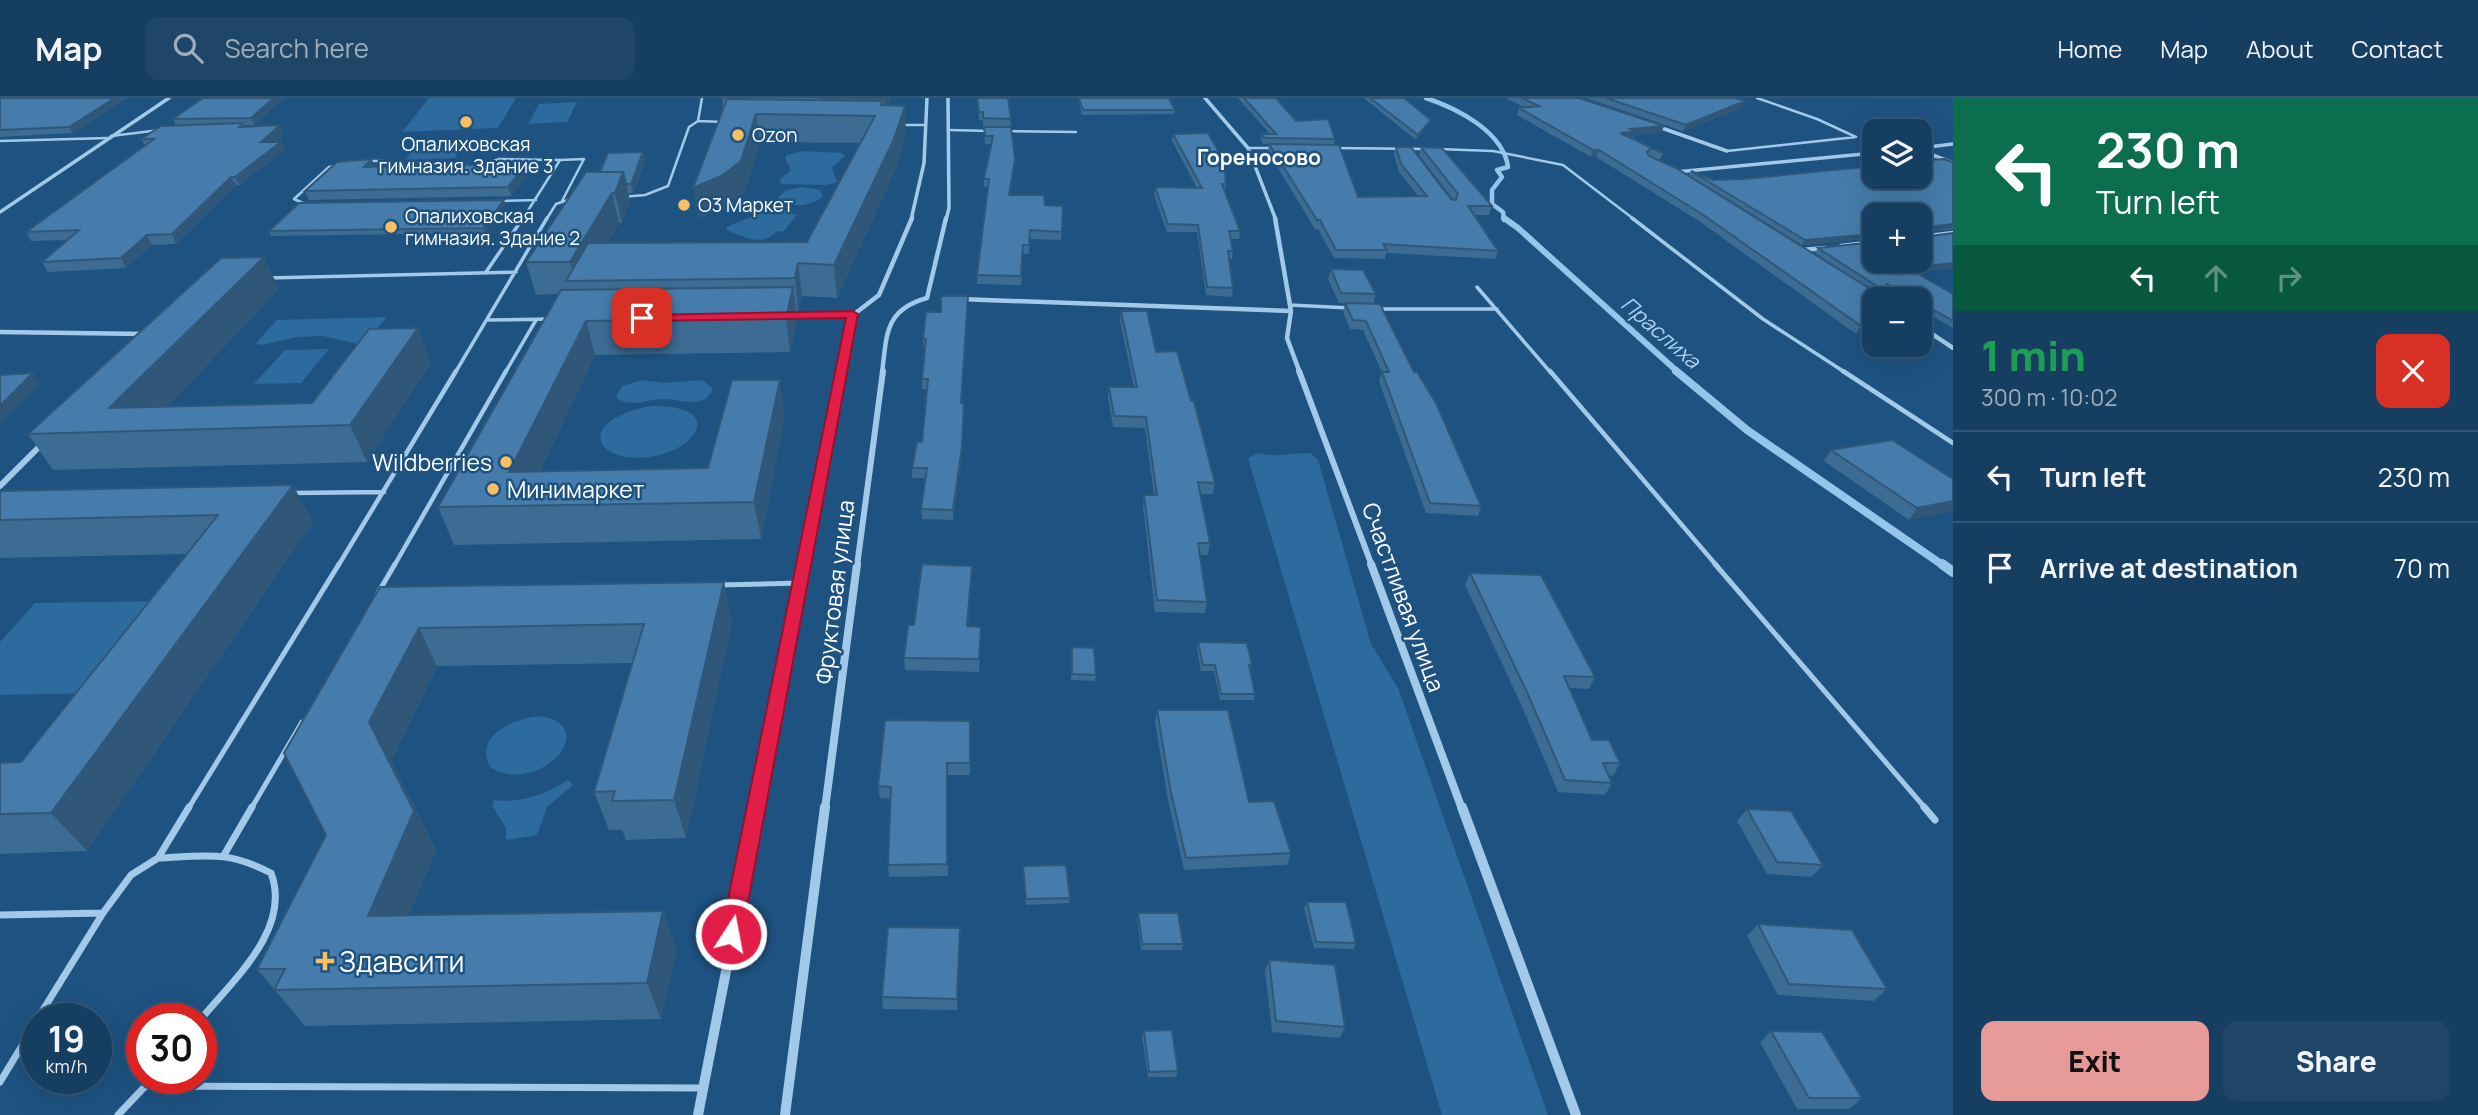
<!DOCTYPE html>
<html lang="en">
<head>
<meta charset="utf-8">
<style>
	body { margin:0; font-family:Manrope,sans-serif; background:#1f4567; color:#f1f3f6; height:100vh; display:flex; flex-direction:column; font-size:26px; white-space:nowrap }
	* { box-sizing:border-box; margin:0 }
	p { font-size:23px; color:#9eaebd }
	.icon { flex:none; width:38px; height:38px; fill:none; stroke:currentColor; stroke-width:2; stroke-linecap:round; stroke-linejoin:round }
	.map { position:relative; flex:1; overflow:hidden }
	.side { display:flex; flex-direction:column; background:#163e61; width:525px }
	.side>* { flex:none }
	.banner { background:#0b6e4f; color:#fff; overflow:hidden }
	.fabs { position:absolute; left:1862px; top:21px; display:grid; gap:14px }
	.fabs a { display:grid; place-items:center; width:70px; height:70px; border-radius:14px; background:#163e61; box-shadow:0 7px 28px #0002,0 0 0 2px #355776; font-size:35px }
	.speed { position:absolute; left:21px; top:905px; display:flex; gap:14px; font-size:35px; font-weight:700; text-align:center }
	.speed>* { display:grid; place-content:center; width:91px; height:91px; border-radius:50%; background:#163e61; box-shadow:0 7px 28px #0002,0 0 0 2px #355776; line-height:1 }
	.speed small { font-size:18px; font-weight:400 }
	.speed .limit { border:10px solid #d22; background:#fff; color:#111 }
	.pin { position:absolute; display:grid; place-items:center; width:60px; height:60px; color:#fff; margin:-30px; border-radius:14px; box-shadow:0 4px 10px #0006 }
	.me { position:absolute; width:77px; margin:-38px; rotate:11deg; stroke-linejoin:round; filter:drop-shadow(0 0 5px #0008) }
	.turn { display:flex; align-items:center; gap:24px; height:147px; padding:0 28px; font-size:32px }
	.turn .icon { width:91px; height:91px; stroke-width:2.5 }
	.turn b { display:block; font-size:49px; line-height:60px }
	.lanes { display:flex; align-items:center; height:66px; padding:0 28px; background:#0003; justify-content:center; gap:35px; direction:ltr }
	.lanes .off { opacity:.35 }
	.round { display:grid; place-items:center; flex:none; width:74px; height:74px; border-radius:14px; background:#1f4567 }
	.head { display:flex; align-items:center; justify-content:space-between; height:119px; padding:0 28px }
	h1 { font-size:42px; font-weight:800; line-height:52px; color:#1e9e55 }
	.button { display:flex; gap:14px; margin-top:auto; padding:14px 28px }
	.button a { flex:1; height:80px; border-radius:14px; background:#e69b98; color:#111; font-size:28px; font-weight:800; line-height:80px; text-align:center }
	.button a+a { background:#1f4567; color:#f1f3f6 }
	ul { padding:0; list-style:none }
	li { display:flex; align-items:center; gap:21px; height:91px; padding:0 28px; border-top:2px solid #355776 }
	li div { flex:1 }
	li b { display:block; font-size:26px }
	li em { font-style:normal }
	header { display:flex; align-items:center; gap:42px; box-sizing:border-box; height:98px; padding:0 35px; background:#163e61; border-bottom:2px solid #355776 }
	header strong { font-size:33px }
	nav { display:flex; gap:38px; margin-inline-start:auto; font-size:24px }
	.search { width:490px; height:63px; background:#1f4567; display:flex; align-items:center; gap:18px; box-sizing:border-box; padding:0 24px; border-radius:14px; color:#9eaebd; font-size:26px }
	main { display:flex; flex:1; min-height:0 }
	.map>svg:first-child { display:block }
</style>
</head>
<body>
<header>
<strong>Map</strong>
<div class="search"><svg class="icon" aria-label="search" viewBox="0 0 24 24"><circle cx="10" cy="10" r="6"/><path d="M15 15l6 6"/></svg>Search here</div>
<nav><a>Home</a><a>Map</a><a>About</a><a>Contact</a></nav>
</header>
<main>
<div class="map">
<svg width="1953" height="1017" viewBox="0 0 1953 1017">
	<rect width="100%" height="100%" fill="#1e5281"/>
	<path fill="#2d6a9e" d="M429,0H516L498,30L402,34Z
		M577,4L567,24L528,26L539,6Z
		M461,49L455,60L406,62L413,52Z
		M803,53L842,55L845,58L832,70L837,84L827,87L781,86L780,81L791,72L785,60L787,57Z
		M801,89L820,92L823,98C812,109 789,111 778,99L787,92Z
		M771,110L791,112L792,116L797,117L783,134L777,133C762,150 743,138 726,132L727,129Z
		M387,219L363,247L323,238L298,239L261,247L256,245L277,222Z
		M329,251L301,285L254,286L285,252Z
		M642,282L664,285L702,282L713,291C704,312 681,301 664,301C647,301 630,311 616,299L622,288Z
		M651,308C738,307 687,367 626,359C618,358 607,354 603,347C589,324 636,310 651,308Z
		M1258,355C1277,360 1291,355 1310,355L1318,362L1371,546L1398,590L1548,1017H1442L1248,360Z
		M166,503L93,595L0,597V544L35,505Z
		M541,618C604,630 536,699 490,669C473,637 515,620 541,618Z
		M568,682L573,687L547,709L537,737L506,742V730L492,708L494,702C520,706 546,696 568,682Z"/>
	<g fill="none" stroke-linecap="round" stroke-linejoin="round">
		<path stroke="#96c5eb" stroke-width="4.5" d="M1426,0C1456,10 1503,33 1508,69L1497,72L1502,79L1492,92V106L1503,114L1504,122"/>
		<path stroke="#96c5eb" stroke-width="6" d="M1504,120L1518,130L1679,275"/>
		<path stroke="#96c5eb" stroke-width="8" d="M1676,273L1747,332L1944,468"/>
		<path stroke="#96c5eb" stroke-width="10" d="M1942,466L1953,474"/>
		<path stroke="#a3c9e9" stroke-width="2.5" d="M698,23L702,0
			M899,27H925
			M1864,27L1882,33
			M948,32L990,33
			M1007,33L1076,34
			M111,38L160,32
			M0,43L108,40
			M1248,50H1274
			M1333,50L1425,51
			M1438,51L1493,53L1563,67L1635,122
			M1727,53L1856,39L1817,21L1757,0
			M369,63H384L392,68L480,67L500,61L560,62
			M622,99L645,97L668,88L689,29L698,23L725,24
			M497,103L536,102
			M305,106L294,101L329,69L339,67
			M522,122L560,62L584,61L562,103
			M546,122L556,106L574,100"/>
		<path stroke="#a3c9e9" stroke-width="3.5" d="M1632,120L1763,221L1846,275
			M486,174L523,120
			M267,180L516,174
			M1477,189L1551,275
			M1290,207L1350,210
			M1377,211H1497
			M791,218L853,217
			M487,222L550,221
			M455,275L547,120
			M505,275L536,222"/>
		<path stroke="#a3c9e9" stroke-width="4.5" d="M1550,273L1717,468
			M1843,273L1953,345
			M292,395L384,394
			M338,468L456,273
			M394,468L506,273"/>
		<path stroke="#a3c9e9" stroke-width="5" d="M1715,466L1926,711
			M718,487L801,485
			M378,495L395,466
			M188,711L339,466
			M251,711L302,624"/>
		<path stroke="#a3c9e9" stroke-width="7" d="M1924,709L1935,722
			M224,757L252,709
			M158,760C205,758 227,752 271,775C292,831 233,882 201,921
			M0,817L103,815
			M38,920L103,815L131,777L158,760L189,709
			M0,984L37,923
			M146,988L704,990
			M118,1017L153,980"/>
		<path stroke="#a3c9e9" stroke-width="3.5" d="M1205,0L1248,50L1276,122
			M1656,28L1727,53
			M1920,50L1953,46
			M1920,52L1953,65
			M1676,74L1874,55
			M0,114L169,0
			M911,122L924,65L927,0
			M946,122L949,110L948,0"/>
		<path stroke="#a3c9e9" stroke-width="4.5" d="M1275,120L1291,213L1287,240L1300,275
			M1920,139L1953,135
			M1841,148L1874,144
			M1802,152L1826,150
			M959,201L1291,213
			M1920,228L1953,250
			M0,234L146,236
			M842,275L853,217L879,197L912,120
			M882,275C887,237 884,212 927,200L946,120"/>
		<path stroke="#a3c9e9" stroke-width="6" d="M1299,273L1372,468
			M0,388L44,344
			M804,468L842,273
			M857,468L883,273"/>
		<path stroke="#a3c9e9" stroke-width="8" d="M1371,466L1462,711
			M757,711L805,466
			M825,711L857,466"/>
		<path stroke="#a3c9e9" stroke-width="10" d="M1462,709L1576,1017
			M698,1017L758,709
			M785,1017L825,709"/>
	</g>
	<path fill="#3c6b93" d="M0,0H126V1L72,35L0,39Z
		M284,0L254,27H244L245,29L284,36L275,44H281L285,52L239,87H236L176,146L152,147L126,170L48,174L42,164L67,142L31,143L26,134L145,48L141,41L176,27L173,21Z
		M722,0H891L889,7L906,35L896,70L837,200L802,198L798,213H796L797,222L790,254L595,257L540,373L708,370L785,317L761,441L454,447L438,409L559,196L536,197L526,164L600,74L643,54L645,63L633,95H628L630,103L622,125H619L607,145L807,144L860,45L760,44L745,93L728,107L699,120L723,11Z
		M977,0H1008L1011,29H983V22H979Z
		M1078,0H1169L1175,12L1174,16L1082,17Z
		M1238,0H1276L1296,23L1335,41L1334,47L1358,99L1418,98L1399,74L1394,57L1396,49L1453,101L1419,57L1421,49L1492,108L1489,117H1473L1498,153L1495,161L1386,155L1385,161L1334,160L1318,131H1315L1268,54L1269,46H1263L1261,42L1262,36H1270Z
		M1364,0H1404L1429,26L1416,42Z
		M1506,0H1579L1664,28L1661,35L1634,37L1633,41L1663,55L1660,62L1874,207L1856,236L1699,123L1596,59H1591L1517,17L1519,10H1526Z
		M1586,0H1735L1742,10L1683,33Z
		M984,29L1015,61L1010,97L1045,107L1063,108L1061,142L1030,141L1029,156H1023L1021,187L977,186V177L988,89H984V81L991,46H985Z
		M1173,36L1226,86L1225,93L1240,133L1239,141H1231L1233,153L1232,161H1229L1233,190L1232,199L1206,197L1197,134H1167L1154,97L1155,89L1197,90L1172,43Z
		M1953,64V131L1920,134V117H1874V140L1802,147L1689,77L1691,73L1713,82L1744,81Z
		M375,68L528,75L511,98L309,102L305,93Z
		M505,106L485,135L271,138L269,133Z
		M1953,135V170L1915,174L1953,196V230L1920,211V201H1902L1884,191L1880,197L1815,155L1818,150Z
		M1331,171L1376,196L1373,206L1481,408L1478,418L1426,415L1379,283L1382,274L1363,232L1350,231L1343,214L1345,205H1339L1328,181Z
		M279,191L167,309L312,305L431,264L367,364L53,372L28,336Z
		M968,198L961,305L962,358L953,422L922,421L921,411L926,380H912V370L922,344L927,291H922V281L925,250H924L923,241L941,214Z
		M1121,213L1156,254L1215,385L1213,396H1200L1210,445L1208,457H1200L1207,504L1205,515L1155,514L1143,408L1144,397H1154L1145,330L1113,329L1108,300L1109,289H1134L1120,223Z
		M1831,352L1953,381L1909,422L1824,363Z
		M0,393L313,424L87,753L0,756V665L21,664L187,456L0,460Z
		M1470,475L1595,579L1589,591L1570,590L1592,642L1620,665L1613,678L1609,677L1612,685L1605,697L1558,694L1520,604L1465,487Z
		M972,479L968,528L981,541L979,574L905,572L904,560L914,527Z
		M380,489L732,523L686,740L626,742L622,732H609L594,694L633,565L437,568L391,663L436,752L409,817L677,851L661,921L305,928L257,871L326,737Z
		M1198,544L1252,567L1250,574L1255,596L1254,602H1220L1214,573H1201L1197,551Z
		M1072,549L1096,577L1095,583L1071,582Z
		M1157,612L1291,755L1287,767L1184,772L1168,702L1155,624Z
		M970,623V677H948V778L889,779L888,767L891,701L880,700L878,688Z
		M1747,711L1823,767L1812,779L1767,776L1737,723Z
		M1023,768L1070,800L1069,805L1026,807Z
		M1307,804L1356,845L1354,851L1314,850L1304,810Z
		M1138,815L1183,846L1182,852H1141L1137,821Z
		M1758,826L1887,891L1874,903L1778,897L1747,838Z
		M960,842L957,912L883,911L882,899Z
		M1269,862L1345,929L1340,940L1272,934L1265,873Z
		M1144,933L1178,973L1176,979H1148L1142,939Z
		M1771,933L1862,1000L1849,1011H1797L1760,944Z"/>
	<path fill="#315778" d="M115,0L126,1L72,35L69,29Z
		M274,0H284L254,27L251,20Z
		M884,0H891L885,22L884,1Z
		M1745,3L1742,10L1683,33L1686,27Z
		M905,8L906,35L896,70L837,200L834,167Z
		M756,16L760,44L745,93L728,107L699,120L693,90Z
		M1431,22L1429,26L1416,42L1418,37Z
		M280,27L284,36L264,53L261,44Z
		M1664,28L1661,35L1634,37L1633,41L1620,35L1630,31Z
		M281,44L285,52L239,87L235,79Z
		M1593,52H1599L1596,59H1591Z
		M643,54L645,63L633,95L631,86Z
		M372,61L375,70L364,69Z
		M1015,61V69L1009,105V97Z
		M526,66L528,75L511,98L508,89Z
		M623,74L630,103L622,125L615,95Z
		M231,79L236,87L176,146L172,136Z
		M612,95L619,125L586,183H575L570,164Z
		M504,102L505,106L485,135L483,130Z
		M1953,126L1952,130L1920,134L1922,130Z
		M1874,136V140L1802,147L1805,142Z
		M147,137L152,147L126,170L121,160Z
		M264,159L279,191L145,333L109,310Z
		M798,165L802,198L798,213L795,180Z
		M1953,165V170L1905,175L1908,170Z
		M793,189L797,222L790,254L786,220Z
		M586,223L595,257L524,408L509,374Z
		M418,230L431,264L367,364L350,327Z
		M33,275L40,286L0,325V308Z
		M780,282L785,317L761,441L754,404Z
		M964,305L962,358L953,422V412Z
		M293,387L313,424L87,753L51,715Z
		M1953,403V413L1909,422L1917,410Z
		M972,468V479L967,541V528Z
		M724,484L732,523L686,740L674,702Z
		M419,530L437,568L391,663L436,752L394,855L368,818L369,624Z
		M663,813L677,851L661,921L647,885Z"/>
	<path fill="#467cab" stroke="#315778" stroke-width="2" d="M0,0H115L69,29L0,32Z
		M203,0H274L251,20L173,21Z
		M819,0H884V1Z
		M977,0H1008L1011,21L983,20V14H979Z
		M1079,0H1169L1175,12H1083Z
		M1244,0H1276L1296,23L1328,21L1335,41L1264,40L1262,36H1276Z
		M1370,0H1404L1431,22L1418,37Z
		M1522,0H1579L1664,28L1630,31L1635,34L1620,35L1663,55L1651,50L1647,54L1649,58L1676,70L1880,197L1878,201H1874V207L1861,228L1702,116L1599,52H1593L1519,10L1539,8Z
		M1606,0H1735L1745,3L1686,27Z
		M727,1L882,3L881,7L905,8L894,41L834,167L798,165L795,180L566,183L588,145L807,144L875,18L756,16L741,63L723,77L693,90Z
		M243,25L239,29L280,27L261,44H281L235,79H231L172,136L147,137L121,160L42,164L79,132L26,134L154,41H141L161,28Z
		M984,29H1011L1015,61L1009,97H1044L1045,107L1063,108L1062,134L1030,132L1029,147H1023L1021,178L977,177L989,81H984L993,38H985Z
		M1208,35L1224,63L1226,86H1222L1240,133H1229L1233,153H1228L1233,190L1207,189L1198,127L1168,126L1155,89L1202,90L1173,36Z
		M1269,46L1339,47L1358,99L1427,98L1401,66L1396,49H1411L1451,101L1456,102L1458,96L1421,49L1442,50L1492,108H1468L1498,153L1383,146L1387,152H1336L1320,122H1317Z
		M643,54L631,86H626L623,74H600L608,55Z
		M372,61L364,69L526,66L508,89L305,93L337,64Z
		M1944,61L1953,64V126L1922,130L1920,133V117H1874V136L1805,142L1691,73L1713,82L1744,81L1874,68V79H1920V63Z
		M586,74H623L615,95H612L570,164H526Z
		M504,102L483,130L269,133L299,105Z
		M1953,135V165L1908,170L1953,196V223L1920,204V201H1915L1887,186L1883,192L1818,150L1874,144V163H1920V136L1923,139Z
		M264,159L109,310L312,305L369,231L418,230L350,327L28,336L221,160Z
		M1331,171L1363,172L1376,196L1341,195Z
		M793,189L786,220L586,223L509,374L708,370L732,282H780L754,404L438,409L561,192Z
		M941,198H968L961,305H964L962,348L953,412L921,411L927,370H912L917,344H922L928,281H922L926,241H923L926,214H941Z
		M1345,205L1380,206L1414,274H1417L1437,307L1481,408L1430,405L1382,274H1389L1366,223L1353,222Z
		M1121,213H1147L1156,254L1177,253L1191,303H1194L1215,385L1198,384L1210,445H1198L1207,504L1157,502L1144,397H1157L1146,319L1114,318L1109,289H1137Z
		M33,275L0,308V277Z
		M1892,342L1953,381V403L1917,410L1831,352Z
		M293,387L51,715L0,716V665L21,664L218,417L0,422V393Z
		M922,466L972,468L967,528L981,529L979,561L904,560L908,527H914Z
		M1470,475L1541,477L1595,579L1564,578L1592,642H1609L1620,665H1603L1612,685L1565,682L1526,592Z
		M724,484L674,702L612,703L615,693L594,694L644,526L419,530L369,624L414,713L368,818L663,813L647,885L274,892L285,871H257L326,737L284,655L380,489Z
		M1198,544L1247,545L1252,567H1249L1255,596H1221L1215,567H1203Z
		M1072,549L1094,550L1096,577L1072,576Z
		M1157,612H1228L1249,704L1274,703L1291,755L1186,760L1170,690Z
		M885,622L970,623V665H947V766L888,767L891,689L878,688Z
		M1747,711L1791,713L1823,767L1777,764Z
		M1066,767L1070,800L1026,801L1023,768Z
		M1307,804H1346L1356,845L1316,844Z
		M1138,815H1178L1183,846H1142Z
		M1758,826L1852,832L1887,891L1789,886Z
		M888,829L960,830L957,901L882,899Z
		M1269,862L1335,867L1345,929L1276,923Z
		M1172,932L1178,973L1149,974L1144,933Z
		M1771,933L1822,934L1862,1000H1809Z"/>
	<path fill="#e11d48" stroke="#92132f" stroke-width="2" d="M853,213L858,216L742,836L739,843L731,846L724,843L721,836L846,220L642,223L636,220L642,217Z"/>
	<g fill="#f8c062" stroke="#1e5281" stroke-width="2.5">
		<circle cx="466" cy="24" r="7"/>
		<circle cx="738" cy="37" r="7"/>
		<circle cx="684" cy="107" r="7"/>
		<circle cx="391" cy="129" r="7"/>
		<circle cx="506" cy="364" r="7"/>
		<circle cx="493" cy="391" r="7"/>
		<path d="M321.5 852.5h7v7h7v7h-7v7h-7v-7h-7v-7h7z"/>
	</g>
	<g text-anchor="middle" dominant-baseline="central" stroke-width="5" stroke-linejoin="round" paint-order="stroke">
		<g font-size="19" fill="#fff" stroke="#1e5281" text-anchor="start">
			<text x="752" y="37">Ozon</text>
			<text x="466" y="46" text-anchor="middle">Опалиховская<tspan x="466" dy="22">гимназия. Здание 3</tspan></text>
			<text x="698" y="107">О3 Маркет</text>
			<text x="405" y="118">Опалиховская<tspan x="405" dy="22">гимназия. Здание 2</tspan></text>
		</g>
		<g font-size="21" font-weight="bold" fill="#fff" stroke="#1e5281">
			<text x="1259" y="59">Гореносово</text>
		</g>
		<g font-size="21" font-style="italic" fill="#aed2f1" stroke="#1e5281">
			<text transform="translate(1661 234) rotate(41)">Праслиха</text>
		</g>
		<g font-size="23" fill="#fff" stroke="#1e5281" text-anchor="end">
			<text x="492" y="364">Wildberries</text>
			<text x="507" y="391" text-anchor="start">Минимаркет</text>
		</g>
		<g font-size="23" fill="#fff" stroke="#1e5281">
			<text transform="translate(834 494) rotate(-83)">Фруктовая улица</text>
			<text transform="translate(1404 499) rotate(70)">Счастливая улица</text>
		</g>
		<g font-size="28" fill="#fff" stroke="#1e5281" text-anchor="start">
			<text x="339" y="863">Здавсити</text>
		</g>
	</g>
</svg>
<div class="fabs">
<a><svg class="icon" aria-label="layers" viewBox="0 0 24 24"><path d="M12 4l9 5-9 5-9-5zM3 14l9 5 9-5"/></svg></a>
<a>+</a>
<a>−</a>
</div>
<div class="speed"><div>19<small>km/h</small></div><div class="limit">30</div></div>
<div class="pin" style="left:642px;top:220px;background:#d93025"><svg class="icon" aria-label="arrive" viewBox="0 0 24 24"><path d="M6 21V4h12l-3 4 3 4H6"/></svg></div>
<svg class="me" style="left:731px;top:836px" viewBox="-20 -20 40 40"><circle r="17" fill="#e11d48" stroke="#fff" stroke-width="3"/><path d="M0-11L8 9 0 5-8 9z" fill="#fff"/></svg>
</div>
<section class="side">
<div class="banner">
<div class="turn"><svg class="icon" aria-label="left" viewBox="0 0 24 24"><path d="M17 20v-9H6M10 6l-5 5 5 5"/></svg><div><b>230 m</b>Turn left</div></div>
<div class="lanes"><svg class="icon" aria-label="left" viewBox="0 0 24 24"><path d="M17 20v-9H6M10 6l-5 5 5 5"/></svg><svg class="icon off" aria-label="ahead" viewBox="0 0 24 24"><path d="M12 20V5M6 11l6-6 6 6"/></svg><svg class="icon off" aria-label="right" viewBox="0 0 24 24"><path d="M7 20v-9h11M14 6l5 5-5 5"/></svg></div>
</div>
<div class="head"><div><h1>1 min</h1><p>300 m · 10:02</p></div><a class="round" style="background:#d93025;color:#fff"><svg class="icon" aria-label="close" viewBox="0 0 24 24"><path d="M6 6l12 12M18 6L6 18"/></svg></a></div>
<ul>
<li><svg class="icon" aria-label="left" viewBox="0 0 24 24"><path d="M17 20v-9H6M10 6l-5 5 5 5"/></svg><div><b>Turn left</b></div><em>230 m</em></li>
<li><svg class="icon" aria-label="arrive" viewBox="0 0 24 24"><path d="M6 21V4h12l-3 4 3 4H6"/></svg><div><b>Arrive at destination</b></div><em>70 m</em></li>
</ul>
<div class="button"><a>Exit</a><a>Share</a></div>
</section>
</main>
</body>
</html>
